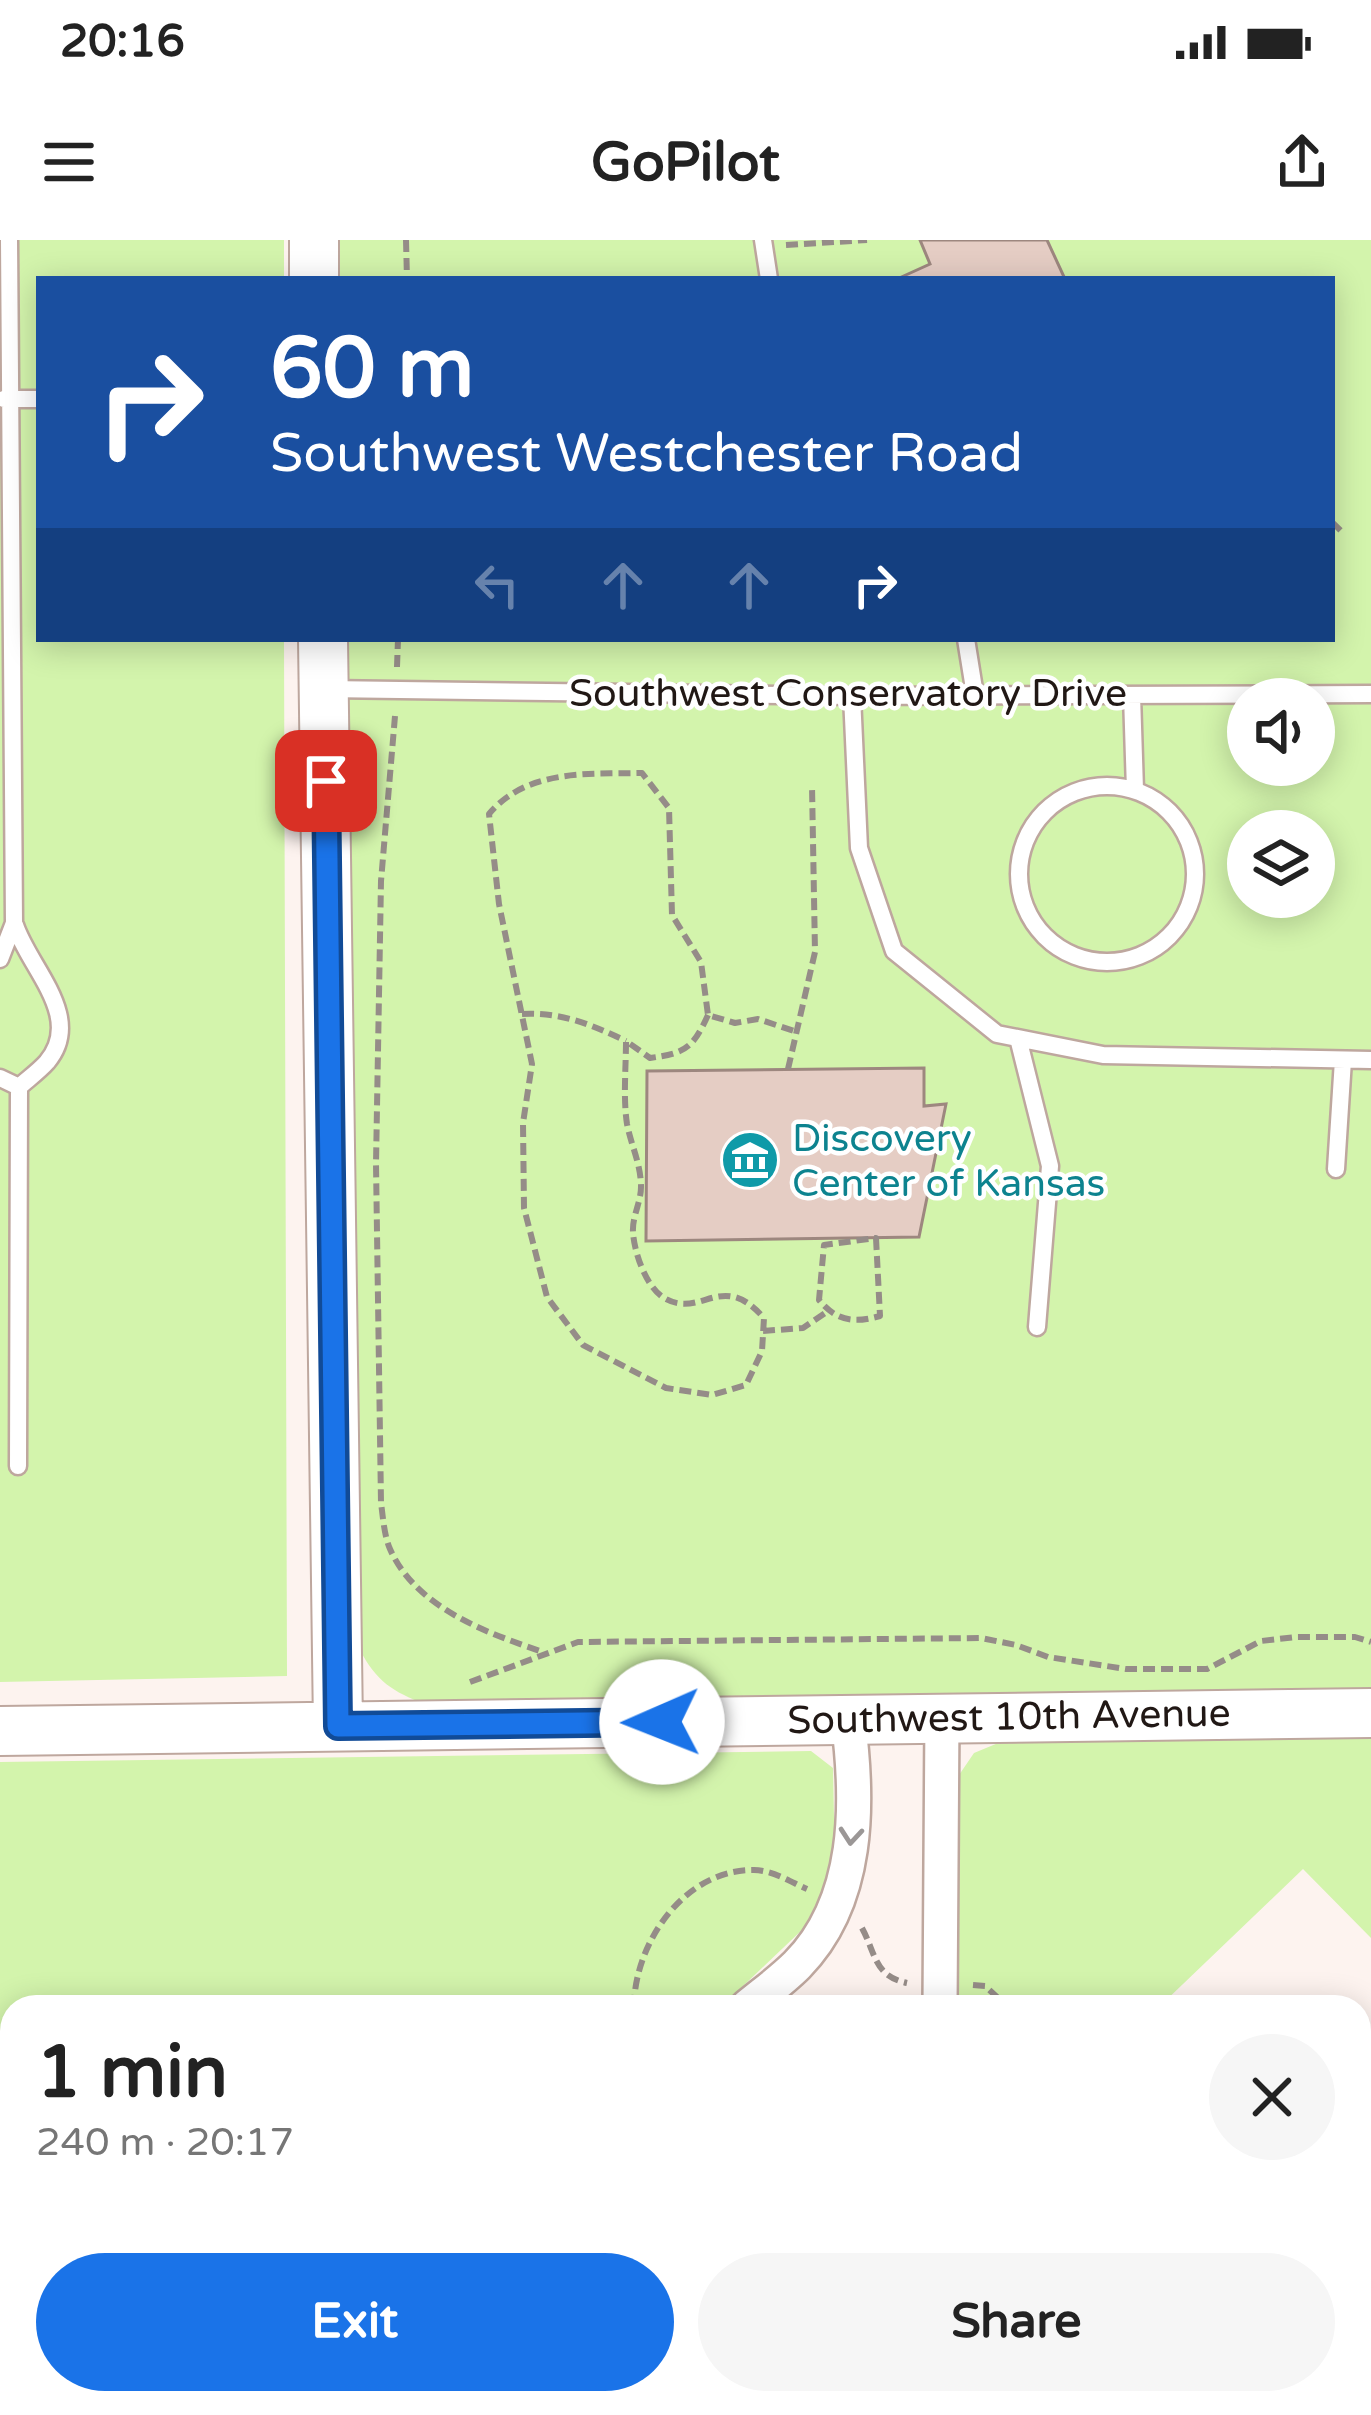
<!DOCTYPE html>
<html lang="en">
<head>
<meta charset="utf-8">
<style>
	body { margin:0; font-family:"Varela Round",sans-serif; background:#f6f6f6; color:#222; height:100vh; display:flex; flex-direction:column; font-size:45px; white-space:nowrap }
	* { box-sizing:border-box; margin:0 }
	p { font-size:39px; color:#767676 }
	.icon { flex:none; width:66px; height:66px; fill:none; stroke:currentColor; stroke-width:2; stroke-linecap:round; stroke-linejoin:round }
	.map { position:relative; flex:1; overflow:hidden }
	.panel { position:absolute; left:0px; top:1755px; width:1371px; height:420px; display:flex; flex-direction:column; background:#fff; border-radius:36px 36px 0 0; box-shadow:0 6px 30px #0003 }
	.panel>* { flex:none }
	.guide { position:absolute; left:36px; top:36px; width:1299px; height:366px; border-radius:0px; box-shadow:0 6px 30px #0003; background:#1a4fa0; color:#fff; overflow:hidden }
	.buttons { position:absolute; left:1227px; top:438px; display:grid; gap:24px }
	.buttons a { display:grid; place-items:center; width:108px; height:108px; border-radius:50%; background:#fff; box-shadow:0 6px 30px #0003; font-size:60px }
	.pin { position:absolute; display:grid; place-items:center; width:102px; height:102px; color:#fff; margin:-51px; border-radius:24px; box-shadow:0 6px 18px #0006 }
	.me { position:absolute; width:132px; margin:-66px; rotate:269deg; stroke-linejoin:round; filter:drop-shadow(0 0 9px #0008) }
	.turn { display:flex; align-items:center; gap:42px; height:252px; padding:0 36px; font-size:54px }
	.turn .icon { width:156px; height:156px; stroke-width:2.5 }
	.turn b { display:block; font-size:84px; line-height:102px }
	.lanes { display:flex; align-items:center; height:114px; padding:0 36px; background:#0003; justify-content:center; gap:60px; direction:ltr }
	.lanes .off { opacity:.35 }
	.round { display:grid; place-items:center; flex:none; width:126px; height:126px; border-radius:63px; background:#f6f6f6 }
	.head { display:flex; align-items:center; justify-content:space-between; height:204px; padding:0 36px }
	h1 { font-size:72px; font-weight:800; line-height:90px }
	.action { display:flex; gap:24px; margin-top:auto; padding:24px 36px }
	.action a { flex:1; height:138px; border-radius:72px; background:#1a73e8; color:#fff; font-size:48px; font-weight:800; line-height:138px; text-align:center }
	.action a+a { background:#f6f6f6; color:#222 }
	.status { display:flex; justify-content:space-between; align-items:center; height:84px; padding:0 60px; background:#fff; direction:ltr }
	.status svg { height:33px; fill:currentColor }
	header { display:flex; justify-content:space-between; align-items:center; height:156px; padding:0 36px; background:#fff; font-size:54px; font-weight:800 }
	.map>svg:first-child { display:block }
</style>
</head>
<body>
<div class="status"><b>20:16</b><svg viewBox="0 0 49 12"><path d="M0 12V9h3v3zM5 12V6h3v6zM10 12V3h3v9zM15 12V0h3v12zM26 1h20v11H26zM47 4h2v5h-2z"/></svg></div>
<header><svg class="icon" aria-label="menu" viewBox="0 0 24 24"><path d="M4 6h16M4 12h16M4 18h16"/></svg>GoPilot<svg class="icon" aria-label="share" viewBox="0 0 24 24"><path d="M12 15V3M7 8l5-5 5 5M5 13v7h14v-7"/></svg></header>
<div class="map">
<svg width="1371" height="2175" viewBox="0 0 1371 2175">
	<rect width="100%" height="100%" fill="#fdf3ef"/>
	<path fill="#d3f4ac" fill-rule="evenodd" d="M0,0H284V39H39V399H284L287,1436L0,1442Z
		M339,0H1371V1452L425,1464C393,1452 376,1441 360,1410L343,399H1332V39H339ZM1248,459H1314V525H1248ZM1248,591H1314V657H1248Z
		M1371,1494V1698L1303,1629L1159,1767H956L959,1535L974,1513L1003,1501Z
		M811,1511L833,1528L835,1627L804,1688L721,1767H12V2005L0,2004V1522Z
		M72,2163H597L590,2175H74Z"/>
	<path fill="#e5cdc4" stroke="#9d877f" stroke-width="3" d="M920,0H1047L1065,39H897L930,24Z
		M924,828V866L946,864L919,997L646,1001L647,831Z"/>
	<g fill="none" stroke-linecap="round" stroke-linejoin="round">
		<defs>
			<path id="lane" d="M763,0L769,39
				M4,159H39
				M966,399L975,455
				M326,449L852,456L1371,454
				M1132,455L1135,550
				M852,456L859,608L894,711L997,794L1103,815L1371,820
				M1019 634a88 88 0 1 1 176 0a88 88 0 1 1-176 0Z
				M15,685C29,728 85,777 47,822C39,831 28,839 19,847L18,1226
				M0,719L14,683L9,0
				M1018,798L1050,926L1037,1087
				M0,838L19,847
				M1336,929L1343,820
				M0,2035L12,2041
				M36,2175L37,2163"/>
			<path id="street" d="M747,1767C764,1753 782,1740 797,1725C860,1661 859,1563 848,1479
				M940,1767L942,1476
				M1212,2163L1217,2175
				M618,2175L624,2163
				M757,2175L767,2163"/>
			<path id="secondary" d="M314,0V39
				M323,399L338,1486
				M0,1491L1371,1473"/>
		</defs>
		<use href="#lane" stroke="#bea79e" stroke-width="21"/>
		<use href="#street" stroke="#bea79e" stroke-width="38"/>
		<use href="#secondary" stroke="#bea79e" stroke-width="52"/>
		<path stroke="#958c88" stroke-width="6" stroke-dasharray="12 6" stroke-linecap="butt" d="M406,0L407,39
			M786,5L867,0
			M1332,282L1341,291
			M397,427L398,399
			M395,476L381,641L376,924L381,1263C383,1277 384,1295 390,1309C416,1368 487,1393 543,1412
			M522,774C561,772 590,784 626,801
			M708,775C693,808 686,813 650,818L626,801C626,827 623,858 627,884C631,905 641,924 641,947C641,962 632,977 633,992C634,1012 646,1047 664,1058C702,1080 721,1029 764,1078L762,1111L746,1145L712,1155L666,1148L583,1105L547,1057L524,968L523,883L532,824L499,664L489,574C527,529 587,534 642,533L669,568L672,675L701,722L708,775L735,783L758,779L797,792
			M788,829L815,712L812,546
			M876,998L880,1076C855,1083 837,1082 819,1060L824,1005Z
			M763,1091L803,1088L828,1071
			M470,1442L578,1402L981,1398L1016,1405L1048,1417L1126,1429H1207L1261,1401L1296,1397H1355L1371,1402
			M862,1688C876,1714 874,1736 907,1743
			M973,1745L985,1746L998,1758V1767
			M634,1767C634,1704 684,1629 754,1630C772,1630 791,1642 807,1649
			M556,2175L566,2163
			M852,2175L856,2163"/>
		<use href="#lane" stroke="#fff" stroke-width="16"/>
		<use href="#street" stroke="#fff" stroke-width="33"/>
		<use href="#secondary" stroke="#fff" stroke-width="48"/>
	</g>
	<defs><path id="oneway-chevron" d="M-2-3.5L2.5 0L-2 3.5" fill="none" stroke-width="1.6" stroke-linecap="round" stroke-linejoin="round" transform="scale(3)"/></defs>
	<use stroke="#9b9796" href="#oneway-chevron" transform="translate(851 1596) rotate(95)"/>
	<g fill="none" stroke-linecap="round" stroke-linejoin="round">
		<defs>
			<path id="route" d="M326,541L338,1486L662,1482"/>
		</defs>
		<use href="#route" stroke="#114b97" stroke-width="30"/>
		<use href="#route" stroke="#1a73e8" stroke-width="21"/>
	</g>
	<defs>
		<symbol id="museum-disc" viewBox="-11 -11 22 22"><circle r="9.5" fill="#0f9aa8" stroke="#fff"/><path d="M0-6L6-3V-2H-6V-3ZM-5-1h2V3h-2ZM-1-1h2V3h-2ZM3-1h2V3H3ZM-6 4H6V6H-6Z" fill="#fff"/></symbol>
	</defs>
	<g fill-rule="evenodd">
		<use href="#museum-disc" x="717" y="887" width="66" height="66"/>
	</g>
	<g text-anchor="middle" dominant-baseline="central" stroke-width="9" stroke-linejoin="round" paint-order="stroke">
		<g font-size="39" fill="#211815" stroke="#fff">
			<text x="848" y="453">Southwest Conservatory Drive</text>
			<text transform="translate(1009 1477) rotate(-1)">Southwest 10th Avenue</text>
		</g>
		<g font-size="39" fill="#0d838f" stroke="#fff" text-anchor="start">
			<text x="792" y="898">Discovery<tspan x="792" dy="45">Center of Kansas</tspan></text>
		</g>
	</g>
</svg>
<div class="buttons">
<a><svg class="icon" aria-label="sound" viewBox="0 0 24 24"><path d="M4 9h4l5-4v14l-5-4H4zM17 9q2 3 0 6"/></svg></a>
<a><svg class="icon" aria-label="layers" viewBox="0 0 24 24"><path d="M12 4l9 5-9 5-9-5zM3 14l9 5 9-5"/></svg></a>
</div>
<div class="pin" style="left:326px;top:541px;background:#d93025"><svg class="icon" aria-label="arrive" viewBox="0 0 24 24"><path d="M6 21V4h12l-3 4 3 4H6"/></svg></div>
<svg class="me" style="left:662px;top:1482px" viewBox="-20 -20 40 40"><circle r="19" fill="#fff"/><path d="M0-13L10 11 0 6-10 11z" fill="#1a73e8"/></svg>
<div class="guide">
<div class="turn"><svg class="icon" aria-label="right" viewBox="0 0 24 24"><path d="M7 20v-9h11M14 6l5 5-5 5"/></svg><div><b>60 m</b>Southwest Westchester Road</div></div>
<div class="lanes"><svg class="icon off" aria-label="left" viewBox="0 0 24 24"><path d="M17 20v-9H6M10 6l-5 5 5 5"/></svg><svg class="icon off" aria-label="ahead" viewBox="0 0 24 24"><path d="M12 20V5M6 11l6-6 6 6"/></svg><svg class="icon off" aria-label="ahead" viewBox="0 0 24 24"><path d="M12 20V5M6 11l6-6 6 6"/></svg><svg class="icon" aria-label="right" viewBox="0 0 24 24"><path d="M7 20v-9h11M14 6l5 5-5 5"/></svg></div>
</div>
<section class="panel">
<div class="head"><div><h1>1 min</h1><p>240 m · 20:17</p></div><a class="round"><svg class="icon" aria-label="close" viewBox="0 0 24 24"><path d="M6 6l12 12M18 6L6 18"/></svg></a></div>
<div class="action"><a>Exit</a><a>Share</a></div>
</section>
</div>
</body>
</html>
